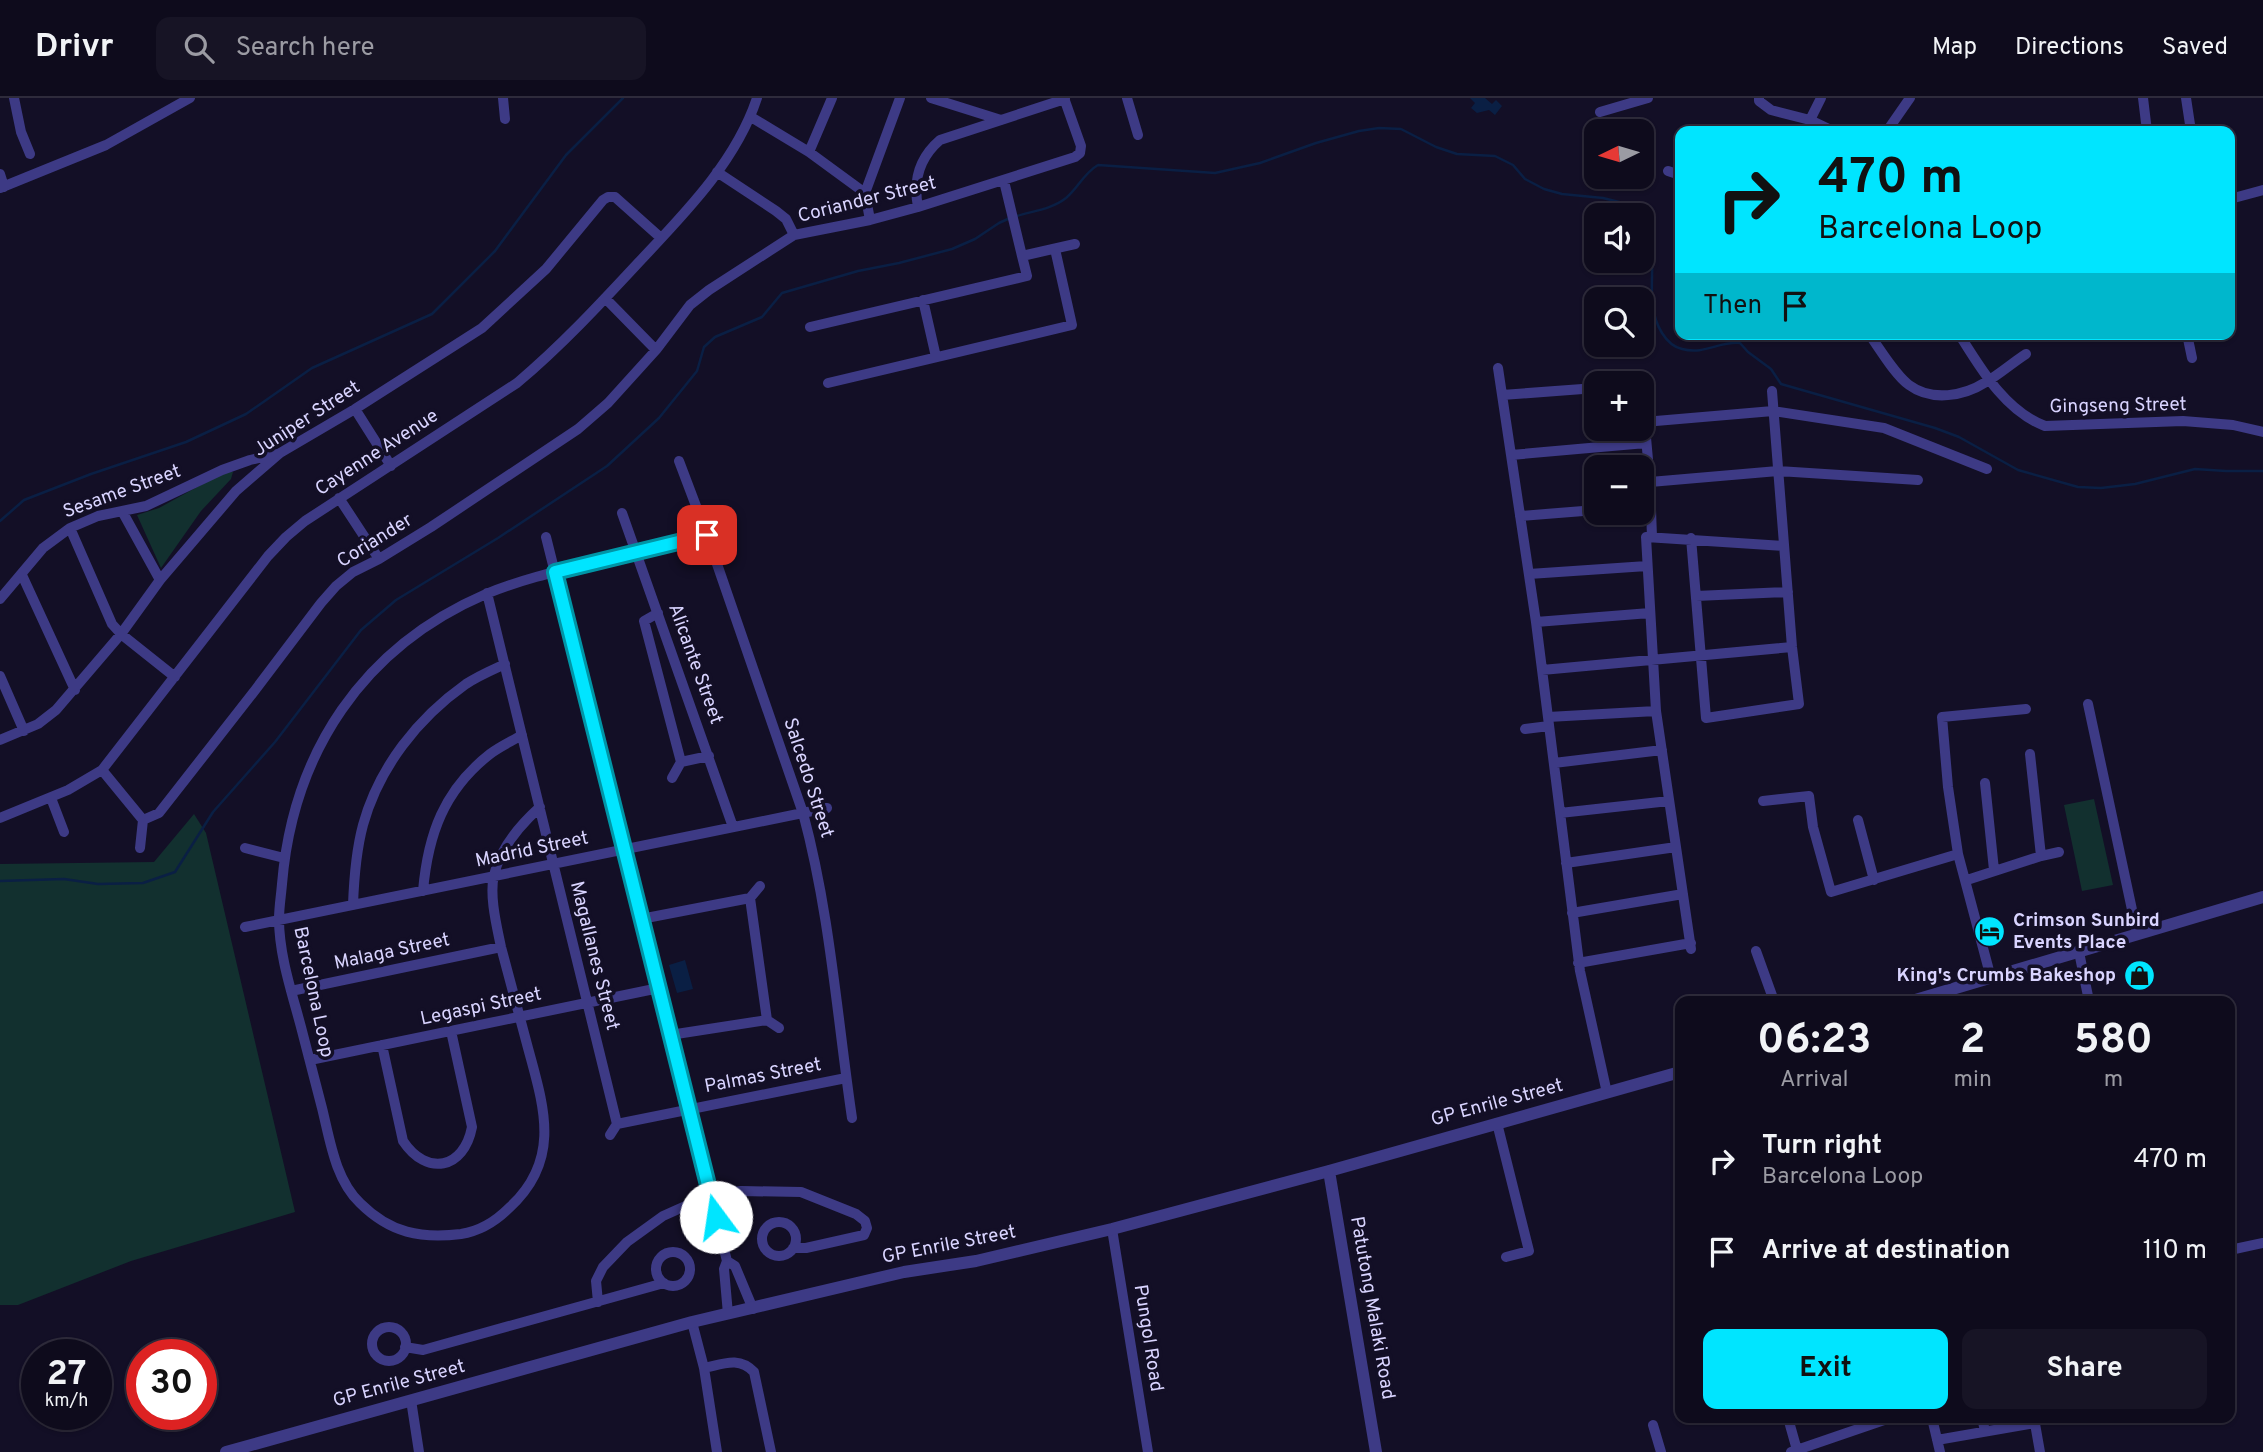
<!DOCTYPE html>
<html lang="en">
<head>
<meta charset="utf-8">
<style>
	body { margin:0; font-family:Overpass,sans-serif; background:#171425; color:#f1f3f6; height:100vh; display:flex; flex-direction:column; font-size:26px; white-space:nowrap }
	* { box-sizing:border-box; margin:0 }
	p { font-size:23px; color:#9b9ba3 }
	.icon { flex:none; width:38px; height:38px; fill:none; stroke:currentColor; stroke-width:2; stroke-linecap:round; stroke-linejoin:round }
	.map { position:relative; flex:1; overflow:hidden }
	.side { position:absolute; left:1675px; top:898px; width:560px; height:427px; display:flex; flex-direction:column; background:#0e0b1c; border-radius:14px; box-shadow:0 2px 5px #0004,0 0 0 2px #2e2b3b }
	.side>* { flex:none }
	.guide { position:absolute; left:1675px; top:28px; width:560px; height:214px; border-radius:14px; box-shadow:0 2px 5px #0004,0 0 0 2px #2e2b3b; background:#00e5ff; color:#111; overflow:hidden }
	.needle { width:46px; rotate:265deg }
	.controls { position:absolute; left:1584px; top:21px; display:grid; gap:14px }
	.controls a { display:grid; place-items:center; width:70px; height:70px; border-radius:14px; background:#0e0b1c; box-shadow:0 2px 5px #0004,0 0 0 2px #2e2b3b; font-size:35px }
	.speed { position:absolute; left:21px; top:1241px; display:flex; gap:14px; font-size:35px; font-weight:700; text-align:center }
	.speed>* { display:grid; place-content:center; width:91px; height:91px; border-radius:50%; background:#0e0b1c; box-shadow:0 2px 5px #0004,0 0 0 2px #2e2b3b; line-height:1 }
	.speed small { font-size:18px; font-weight:400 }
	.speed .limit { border:10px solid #d22; background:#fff; color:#111 }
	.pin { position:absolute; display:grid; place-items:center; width:60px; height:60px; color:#fff; margin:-30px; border-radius:14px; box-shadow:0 4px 10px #0006 }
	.me { position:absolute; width:77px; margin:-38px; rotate:346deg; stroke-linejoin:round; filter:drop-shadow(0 0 5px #0008) }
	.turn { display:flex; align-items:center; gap:24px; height:147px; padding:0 28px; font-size:32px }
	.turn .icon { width:91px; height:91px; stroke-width:2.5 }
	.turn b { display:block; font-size:49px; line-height:60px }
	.then { display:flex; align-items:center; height:66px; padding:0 28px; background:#0003; gap:14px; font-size:26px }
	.eta { display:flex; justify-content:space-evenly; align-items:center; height:119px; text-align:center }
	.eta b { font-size:42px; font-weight:700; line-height:49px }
	.cta { display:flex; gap:14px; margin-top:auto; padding:14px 28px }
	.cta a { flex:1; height:80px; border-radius:14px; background:#00e5ff; color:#111; font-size:28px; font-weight:700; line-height:80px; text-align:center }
	.cta a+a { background:#171425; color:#f1f3f6 }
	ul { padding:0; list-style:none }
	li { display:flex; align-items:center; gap:21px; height:91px; padding:0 28px }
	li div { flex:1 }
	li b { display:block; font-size:26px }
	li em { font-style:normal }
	header { display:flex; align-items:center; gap:42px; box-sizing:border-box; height:98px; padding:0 35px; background:#0e0b1c; border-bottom:2px solid #2e2b3b }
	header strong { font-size:33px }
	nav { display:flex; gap:38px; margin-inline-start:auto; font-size:24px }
	.search { width:490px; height:63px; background:#171425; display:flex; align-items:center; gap:18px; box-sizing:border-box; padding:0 24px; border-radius:14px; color:#9b9ba3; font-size:26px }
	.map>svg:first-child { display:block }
</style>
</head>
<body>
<header>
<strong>Drivr</strong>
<div class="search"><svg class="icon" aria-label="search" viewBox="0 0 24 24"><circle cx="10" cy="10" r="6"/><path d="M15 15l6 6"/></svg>Search here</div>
<nav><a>Map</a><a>Directions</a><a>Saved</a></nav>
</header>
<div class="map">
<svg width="2263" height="1354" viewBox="0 0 2263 1354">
	<rect width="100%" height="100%" fill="#130f26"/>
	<path fill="#12302f" d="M226,373L233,374L231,381L201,413L161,470L137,417L159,410Z
		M2094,701L2113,787L2082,793L2064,707Z
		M194,716L206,735L295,1114L131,1163L18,1207H0V766L154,764Z"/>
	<path fill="#0a1f44" d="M1470,0H1485L1492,6L1496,2L1502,8L1495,17L1489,12L1477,15L1471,10L1475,5Z
		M685,862L693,891L677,895L669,867Z"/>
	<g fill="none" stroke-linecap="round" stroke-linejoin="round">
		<path stroke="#0a1f44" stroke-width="2.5" d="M1017,118C1033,113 1052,111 1066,100C1078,90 1084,75 1098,67L1215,75L1260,65L1316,45L1359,33L1379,30L1401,31L1436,49L1457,56L1495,58L1513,67L1525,81L1544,91L1562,96L1603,100L1623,105L1636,117
			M1642,125C1664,157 1640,200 1662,235C1667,243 1673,249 1682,251C1705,257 1719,243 1740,245L1748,254L1771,271L1781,286L1935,330L1959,339L2018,372L2078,389L2101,390L2135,386L2195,371L2226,373H2263
			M0,423L24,402L91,376L186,344L246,316L312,270L432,216L495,153L566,57L623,0
			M0,783L64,781L98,786L143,785L175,774L213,714L275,644L361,532L396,502L498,440L607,368L659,320L697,273L704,249L715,239L762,219L782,195L858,173L899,165L952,151L975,141L999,125L1010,120"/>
		<path stroke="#3d3a85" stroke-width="10" d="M14,0L21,34L30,56
			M503,0L505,21
			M931,0L1001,22
			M1127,0L1138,37
			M1759,0V3L1771,12L1810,22L1833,33
			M2143,0L2147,33
			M2186,0L2191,33
			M1600,14L1648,0
			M751,19L809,54L865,95L870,122
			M1810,22L1821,0
			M1887,33L1910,0
			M809,54L832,0
			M1668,73L1680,77
			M717,74L776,113L786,121L794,137
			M0,76L4,89
			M1004,83L1022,158L1075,146
			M0,90L106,47L190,0
			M865,95L900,0
			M2230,101L2263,92
			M918,109C913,83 919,60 940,42L1065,1
			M606,201L656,252
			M923,202L936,259
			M810,229L1027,178L1022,158
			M1869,236C1880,251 1895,277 1909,287C1932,304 1964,298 1986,284C2000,276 2012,265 2026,256
			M1959,236C1981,271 2005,313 2045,328L2183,323L2233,327L2263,334
			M2187,236L2192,260
			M1498,270L1536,524L1580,873L1607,995
			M828,285L1072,227L1055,151
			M1642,295L1650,384L1652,439
			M1502,297L1596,290
			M355,311L391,368
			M1644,324L1773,313L1884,330L1987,371
			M1511,357L1646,345
			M679,363L707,437L803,715C830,815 837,918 852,1020
			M1650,384L1778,373L1918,382
			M339,400L379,461
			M122,413L160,482
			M622,415L733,729
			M1520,418L1596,412
			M70,430L112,526L121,536L175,579
			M546,439L727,1163L724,1171L728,1216
			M1691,440L1706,620L1799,606L1792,549L1772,293
			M1529,476L1647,468
			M22,477L75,592
			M487,495L617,1026
			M1696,498L1788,494
			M0,501L43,450L70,430L98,418L146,408L222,372L250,362L276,356
			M658,515L644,523L681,664L709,658
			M1536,524L1650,515
			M1542,572L1792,549
			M0,578L24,633
			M2088,606L2137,835
			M1548,619L1656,613
			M1525,631L1549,628
			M0,642L38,626L56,612L121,536L160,482L236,393L280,355L355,311L482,230L546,171L603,102L608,99H615L661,140
			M2030,656L2041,758
			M1554,665L1662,652
			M102,672L143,722L159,715L256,591L321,505L336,488L353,474L379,461L431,429L578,331L608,305L656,252L690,207L709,192L794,137L870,122L918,109L1075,59L1080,55L1081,48L1064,0
			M672,680L681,664
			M1985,685L1994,772
			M51,700L64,734
			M1763,703L1809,698L1813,729L1831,794L1958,756
			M540,709C520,727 500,751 494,777C489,798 497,829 501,849C510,883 519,916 528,950C544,1009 562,1062 509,1110C496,1123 480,1133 461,1136C421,1141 390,1135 360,1105C335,1081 330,1042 322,1010C315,983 308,956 301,929C292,895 279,857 279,821C279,810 281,798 282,786C293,654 363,549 486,496C522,481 562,472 599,463C635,455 671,446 707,437
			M1560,715L1669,703
			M0,720L68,692L102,672L268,458L286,439L305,423L517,285C561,248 600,206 639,164C684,116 736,64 757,0
			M1858,722L1874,782
			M140,750L143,722
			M245,750L284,760
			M1566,765L1676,749
			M1967,782L2041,758L2059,754
			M423,793C428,736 444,692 490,656C499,649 512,643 522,637
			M750,800L767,922
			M750,800L760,788
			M353,807C354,780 356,753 363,727C379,669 418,620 466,586C478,578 492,572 505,566
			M1572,815L1683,796
			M641,821L750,800
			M245,829L827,710
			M1691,851L1656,613L1646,439L1784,448
			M1756,853L1774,903
			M2079,854L2089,903
			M1578,865L1691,845
			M1991,880L1958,756L1948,689L1942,619L2026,611
			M291,893L501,849
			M767,922L779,930
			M670,937L767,922
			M382,947L403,1043C427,1079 464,1071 472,1029L451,933
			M310,962L659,890
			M1497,1025L1529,1153L1506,1159
			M610,1037L617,1026L846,980
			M762 1141a17 17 0 1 1 34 0a17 17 0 1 1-34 0Z
			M1112,1131L1148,1354
			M2230,1152L2263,1145
			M656 1171a17 17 0 1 1 34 0a17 17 0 1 1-34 0Z
			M727,1163L735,1168L753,1211
			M598,1204L596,1183L603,1169L627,1144L663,1118L710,1097L741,1093L801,1094L856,1116L865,1123L867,1130L864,1137L806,1150H793
			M692,1224L704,1270L717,1354
			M372 1246a17 17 0 1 1 34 0a17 17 0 1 1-34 0Z
			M405,1249L423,1252L664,1185
			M704,1270C723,1266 739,1258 754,1274L771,1354
			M411,1302L419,1354
			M1788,1320L1797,1352
			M1932,1320L1940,1354
			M1982,1320L1985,1333
			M2034,1320L2040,1354
			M1653,1327L1661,1354
			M1937,1342L2035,1325
			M1791,1354L1890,1320"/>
		<path stroke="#3d3a85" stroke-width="12" d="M1912,903L2263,799
			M1329,1073L1376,1354
			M226,1354L692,1224L904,1174L976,1163L1112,1131L1329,1073L1680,974"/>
	</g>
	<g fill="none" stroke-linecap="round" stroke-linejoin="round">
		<defs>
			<path id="route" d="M707,437L555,474L716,1119"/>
		</defs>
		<use href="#route" stroke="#0095a6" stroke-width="18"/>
		<use href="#route" stroke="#00e5ff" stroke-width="12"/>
	</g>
	<defs>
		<symbol id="hotel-disc" viewBox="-11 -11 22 22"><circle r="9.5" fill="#00e5ff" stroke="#130f26"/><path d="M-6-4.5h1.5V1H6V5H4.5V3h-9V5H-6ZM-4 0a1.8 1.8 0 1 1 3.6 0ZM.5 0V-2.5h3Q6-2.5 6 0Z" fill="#111"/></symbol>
		<symbol id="shop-disc" viewBox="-11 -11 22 22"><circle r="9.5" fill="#00e5ff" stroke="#130f26"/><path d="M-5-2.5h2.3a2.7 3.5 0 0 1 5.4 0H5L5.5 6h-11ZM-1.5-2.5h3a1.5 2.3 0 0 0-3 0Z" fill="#111"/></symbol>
	</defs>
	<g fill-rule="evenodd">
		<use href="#hotel-disc" x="1972" y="816" width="35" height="35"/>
		<use href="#shop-disc" x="2122" y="860" width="35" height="35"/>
	</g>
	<g text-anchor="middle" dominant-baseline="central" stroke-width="7" stroke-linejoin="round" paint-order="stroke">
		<g font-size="19" fill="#d9d4ff" stroke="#130f26">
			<text transform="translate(867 102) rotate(-14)">Coriander Street</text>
			<text transform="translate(2118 308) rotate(-1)">Gingseng Street</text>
			<text transform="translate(307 321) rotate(-33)">Juniper Street</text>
			<text transform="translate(377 355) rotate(-33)">Cayenne Avenue</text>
			<text transform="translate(122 394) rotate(-20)">Sesame Street</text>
			<text transform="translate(375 443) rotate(-32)">Coriander</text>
			<text transform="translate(695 566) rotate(70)">Alicante Street</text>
			<text transform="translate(808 680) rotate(72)">Salcedo Street</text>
			<text transform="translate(532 752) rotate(-12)">Madrid Street</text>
			<text transform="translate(392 854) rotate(-12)">Malaga Street</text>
			<text transform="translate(594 858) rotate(76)">Magallanes Street</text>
			<text transform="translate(313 894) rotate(78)">Barcelona Loop</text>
			<text transform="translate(481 909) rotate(-12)">Legaspi Street</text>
			<text transform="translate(763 978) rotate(-11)">Palmas Street</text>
			<text transform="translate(1497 1005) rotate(-15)">GP Enrile Street</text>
			<text transform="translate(949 1147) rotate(-11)">GP Enrile Street</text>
			<text transform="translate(1372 1210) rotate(80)">Patutong Malaki Road</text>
			<text transform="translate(1148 1240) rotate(81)">Pungol Road</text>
			<text transform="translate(399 1286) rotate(-15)">GP Enrile Street</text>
		</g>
		<g font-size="19" font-weight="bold" fill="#d9d4ff" stroke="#130f26" text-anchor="start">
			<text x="2013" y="823">Crimson Sunbird<tspan x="2013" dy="22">Events Place</tspan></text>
			<text x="2116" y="878" text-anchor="end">King's Crumbs Bakeshop</text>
		</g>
	</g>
</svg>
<div class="controls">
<a><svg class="needle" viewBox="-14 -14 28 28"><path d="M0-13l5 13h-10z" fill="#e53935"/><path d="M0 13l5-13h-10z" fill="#9b9ba3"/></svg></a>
<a><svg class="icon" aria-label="sound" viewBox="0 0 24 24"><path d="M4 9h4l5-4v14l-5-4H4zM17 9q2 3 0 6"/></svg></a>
<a><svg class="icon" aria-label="search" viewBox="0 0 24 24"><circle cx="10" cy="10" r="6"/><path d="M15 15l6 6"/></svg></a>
<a>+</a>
<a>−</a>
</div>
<div class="speed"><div>27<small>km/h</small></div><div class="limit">30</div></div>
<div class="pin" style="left:707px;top:437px;background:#d93025"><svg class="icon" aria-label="arrive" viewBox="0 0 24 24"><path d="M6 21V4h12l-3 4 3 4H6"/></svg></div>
<svg class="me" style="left:716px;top:1119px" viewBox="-20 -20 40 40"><circle r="19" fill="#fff"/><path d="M0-13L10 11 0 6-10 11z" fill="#00e5ff"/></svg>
<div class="guide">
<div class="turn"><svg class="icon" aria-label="right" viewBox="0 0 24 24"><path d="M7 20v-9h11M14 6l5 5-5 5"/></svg><div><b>470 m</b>Barcelona Loop</div></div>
<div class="then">Then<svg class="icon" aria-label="arrive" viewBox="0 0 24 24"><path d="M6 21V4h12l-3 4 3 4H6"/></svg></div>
</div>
<section class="side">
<div class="eta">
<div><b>06:23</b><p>Arrival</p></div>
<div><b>2</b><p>min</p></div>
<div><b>580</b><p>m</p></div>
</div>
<ul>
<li><svg class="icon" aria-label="right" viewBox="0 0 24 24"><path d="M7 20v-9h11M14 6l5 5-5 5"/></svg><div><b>Turn right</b><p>Barcelona Loop</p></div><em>470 m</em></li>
<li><svg class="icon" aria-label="arrive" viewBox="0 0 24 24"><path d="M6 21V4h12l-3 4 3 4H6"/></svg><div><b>Arrive at destination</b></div><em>110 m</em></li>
</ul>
<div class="cta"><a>Exit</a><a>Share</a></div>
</section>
</div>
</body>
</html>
